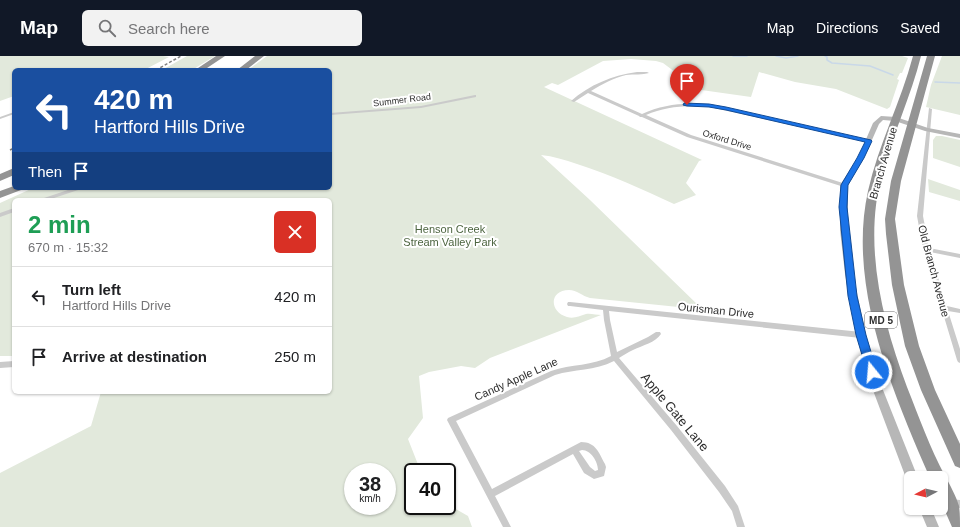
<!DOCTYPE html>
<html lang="en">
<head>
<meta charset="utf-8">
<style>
	body { margin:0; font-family:Helvetica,sans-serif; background:#f2f2f2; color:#202124; height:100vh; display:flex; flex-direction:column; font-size:15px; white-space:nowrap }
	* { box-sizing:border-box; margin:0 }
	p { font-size:13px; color:#757577 }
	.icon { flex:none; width:22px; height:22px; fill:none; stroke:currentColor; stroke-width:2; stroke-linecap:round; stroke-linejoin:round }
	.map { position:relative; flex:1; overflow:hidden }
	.drawer { position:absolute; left:12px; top:142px; width:320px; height:196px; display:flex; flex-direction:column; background:#fff; border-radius:6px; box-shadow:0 1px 3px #0004 }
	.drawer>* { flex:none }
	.top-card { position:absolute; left:12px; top:12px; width:320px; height:122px; border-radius:6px; box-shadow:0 1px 3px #0004; background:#1a4fa0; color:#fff; overflow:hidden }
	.needle { width:26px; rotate:263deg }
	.fabs { position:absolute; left:904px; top:415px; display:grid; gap:8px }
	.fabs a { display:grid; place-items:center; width:44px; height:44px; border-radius:6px; background:#fff; box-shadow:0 1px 3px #0004; font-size:20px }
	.speed { position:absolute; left:344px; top:407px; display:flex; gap:8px; font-size:20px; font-weight:700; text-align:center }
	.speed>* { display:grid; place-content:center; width:52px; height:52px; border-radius:50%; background:#fff; box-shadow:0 1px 3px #0004; line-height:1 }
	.speed small { font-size:10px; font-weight:400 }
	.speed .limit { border:2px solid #111; border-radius:6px; background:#fff; color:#111 }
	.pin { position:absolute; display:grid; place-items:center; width:34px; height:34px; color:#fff; margin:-41px -17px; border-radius:50% 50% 50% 0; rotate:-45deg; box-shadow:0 0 4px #0007 }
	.pin .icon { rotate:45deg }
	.me { position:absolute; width:44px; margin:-22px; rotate:343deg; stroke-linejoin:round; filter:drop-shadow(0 0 3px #0008) }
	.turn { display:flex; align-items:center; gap:14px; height:84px; padding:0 16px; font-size:18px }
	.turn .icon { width:52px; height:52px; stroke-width:2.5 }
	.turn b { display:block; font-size:28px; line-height:34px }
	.then { display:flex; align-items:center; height:38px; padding:0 16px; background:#0003; gap:8px; font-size:15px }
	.round { display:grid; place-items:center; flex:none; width:42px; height:42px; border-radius:6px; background:#f2f2f2 }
	.summary { display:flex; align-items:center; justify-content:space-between; height:68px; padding:0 16px }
	h1 { font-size:24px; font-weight:600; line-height:30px; color:#1e9e55 }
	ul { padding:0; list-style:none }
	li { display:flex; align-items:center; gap:12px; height:60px; padding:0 16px; border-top:1px solid #e0e0e0 }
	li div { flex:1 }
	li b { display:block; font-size:15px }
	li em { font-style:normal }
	header { display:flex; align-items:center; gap:24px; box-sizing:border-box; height:56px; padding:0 20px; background:#111827; color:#fff }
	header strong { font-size:19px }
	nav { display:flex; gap:22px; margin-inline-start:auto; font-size:14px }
	.search { width:280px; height:36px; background:#f2f2f2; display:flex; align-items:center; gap:10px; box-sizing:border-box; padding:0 14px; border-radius:6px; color:#757577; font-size:15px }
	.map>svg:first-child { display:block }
</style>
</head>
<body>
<header>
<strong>Map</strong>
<div class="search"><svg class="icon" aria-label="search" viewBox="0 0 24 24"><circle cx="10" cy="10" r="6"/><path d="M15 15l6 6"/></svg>Search here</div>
<nav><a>Map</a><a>Directions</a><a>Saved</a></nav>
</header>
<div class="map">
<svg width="960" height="471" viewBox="0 0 960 471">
	<rect width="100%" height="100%" fill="#fff"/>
	<path fill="#e2e9dc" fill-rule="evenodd" d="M0,0H163L169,1L144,14H14V40L0,45Z
		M187,0H215L192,14H162Z
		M267,0H902L908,2L902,17H900L897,23L899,24L890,51L887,53L836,33L795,26L759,16L751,41L673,30L679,19L663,7L656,5L631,3L603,5L558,29L552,27L544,31L702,104L699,105L686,127L696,139L674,148C642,133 611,119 577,108C565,104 553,100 541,99L590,144L700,251H696L698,253L590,242C582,240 577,234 569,234C549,234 549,256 567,261C574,263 579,260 586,258C590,257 597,259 601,259L490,302L475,312L461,310L429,316L419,320L423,362L408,383L421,416H413V450H447V448L468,460L472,471H0V417L91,370L101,336H330V144H14V300H0V147L33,132H330V14H248ZM353,416H387V450H353Z
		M942,0H960V59L926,51L931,29Z
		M936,80H942L960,84V111L933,102V84Z
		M928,123L960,134V145L929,136Z"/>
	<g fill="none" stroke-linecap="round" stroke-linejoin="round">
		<path stroke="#c9d8e8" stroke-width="1.5" d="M733,0H747
			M776,0L786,2L798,0
			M825,0L827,1V4L832,7L870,10L893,19
			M935,26L960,27"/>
		<path fill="#cacaca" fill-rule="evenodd" d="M637,16H647L649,17C643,19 634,18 626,19C614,22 602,28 591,35L642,58C664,48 686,46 709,49L868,84L870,85L868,86L709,51C687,49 666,50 646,59L691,79L846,128V130L844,131L687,81L642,61H640L639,60L588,37L574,46L571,45C589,29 613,19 637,16Z
			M475,39H476V41L421,52L330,59V57L421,50Z
			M929,52L932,53L923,160L929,192L960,198V202L930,196L947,250L960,253V257L948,255L960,293V307L958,306L957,304L942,254L940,252L941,251L923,193L917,160Z
			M14,56V58L0,63V61Z
			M74,132H81V133L48,144H40L41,143Z
			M14,152V156L0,161V157Z
			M568,246H570L861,276L863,277L864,279L863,281L861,282L609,255L610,264L617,296L648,281L656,276H660L661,278C655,287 643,289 633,294C628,296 624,299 619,302L677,370L725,430L738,450L745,471H737L732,455L719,436L671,374L614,305C595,315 574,313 555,319L456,365L492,433L581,386C596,386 599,397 605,408L606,411L604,420L594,423L584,417L573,398L495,440L511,471H503L447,364L448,362L551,315C571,308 593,310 611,300L604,264L603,254L570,250H568L567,248ZM582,394C591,394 598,406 598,414L595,415L590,411L579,395Z
			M14,305V311L0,312V306Z
			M941,442L960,444V452L941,450Z"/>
		<path fill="#b7b7b7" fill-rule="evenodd" d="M881,60L896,61L928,72L960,78V82L925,75L895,65L883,64L879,68L864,102L848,129V174L853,218L866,279L881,329L918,422H911V427L908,426L906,422L871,329L856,279L845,218L840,174V129L858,102L873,67Z
			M919,452H931L939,471H927Z"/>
		<path fill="#949494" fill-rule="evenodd" d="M216,0H225L204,14H195Z
			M255,0H264L246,14H237Z
			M913,0H921C911,40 893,78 882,118C863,189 882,264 907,331C919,361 930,392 945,420C950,429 956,440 959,450C960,456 960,465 960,471H952L941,446V422H930C893,337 847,230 868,135C878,89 901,46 913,0Z
			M927,0H935L901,125L895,163L904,229L919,290L935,334L960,388V412L955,410L921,334L905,290L892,229L886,178L885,163L891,125Z
			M14,112V119L0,125V118Z
			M14,130V132H22L21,134L0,142V135Z"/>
		<path stroke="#828282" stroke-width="1.5" stroke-dasharray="3 2" stroke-linecap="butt" d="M156,14L181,0
			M10,94L14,92"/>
	</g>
	<path fill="#1a73e8" stroke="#114b97" d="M684,47L709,48L726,51L871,84L872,85L864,102L848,129L847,151L857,240L866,279L877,316L876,319L872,320L868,319L856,279L848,240L839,151L841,129L857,102L865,86L726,54L709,51L687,50L683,49Z"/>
	<g text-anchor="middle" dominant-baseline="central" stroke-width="4" stroke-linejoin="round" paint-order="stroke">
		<g font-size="9" fill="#2d2d2d" stroke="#fff">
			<text transform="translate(402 44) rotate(-7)">Summer Road</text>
			<text transform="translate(727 84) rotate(17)">Oxford Drive</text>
		</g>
		<rect fill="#fff" stroke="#6c6c6c" stroke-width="1" x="865" y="256" width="32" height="16" rx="3"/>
		<g font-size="10" font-weight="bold" fill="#2d2d2d">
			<text x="881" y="264">MD 5</text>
		</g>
		<g font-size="11" fill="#2d2d2d" stroke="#fff">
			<text transform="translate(883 107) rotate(-74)">Branch Avenue</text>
			<text transform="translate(934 215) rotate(75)">Old Branch Avenue</text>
			<text transform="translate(716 254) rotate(6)">Ourisman Drive</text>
			<text transform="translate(516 323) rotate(-24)">Candy Apple Lane</text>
		</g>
		<g font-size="11" fill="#4c643f" stroke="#fff">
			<text x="450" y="173">Henson Creek<tspan x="450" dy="13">Stream Valley Park</tspan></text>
		</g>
		<g font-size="13" fill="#2d2d2d" stroke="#fff">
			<text transform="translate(675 356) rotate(50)">Apple Gate Lane</text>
		</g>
	</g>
</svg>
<div class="fabs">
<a><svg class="needle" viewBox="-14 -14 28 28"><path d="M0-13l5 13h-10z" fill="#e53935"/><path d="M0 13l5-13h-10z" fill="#757577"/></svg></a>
</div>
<div class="speed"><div>38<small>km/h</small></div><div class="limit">40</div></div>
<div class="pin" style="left:687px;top:49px;background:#d93025"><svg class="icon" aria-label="arrive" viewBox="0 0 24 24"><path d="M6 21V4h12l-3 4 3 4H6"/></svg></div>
<svg class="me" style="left:872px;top:316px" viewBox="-20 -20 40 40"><circle r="17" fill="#1a73e8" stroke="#fff" stroke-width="3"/><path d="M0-11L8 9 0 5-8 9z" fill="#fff"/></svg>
<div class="top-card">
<div class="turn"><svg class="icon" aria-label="left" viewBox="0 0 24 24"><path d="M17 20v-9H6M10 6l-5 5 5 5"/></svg><div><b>420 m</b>Hartford Hills Drive</div></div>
<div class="then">Then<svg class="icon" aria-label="arrive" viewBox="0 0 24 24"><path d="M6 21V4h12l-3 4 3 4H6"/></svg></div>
</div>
<section class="drawer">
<div class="summary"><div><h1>2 min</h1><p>670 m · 15:32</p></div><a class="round" style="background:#d93025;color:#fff"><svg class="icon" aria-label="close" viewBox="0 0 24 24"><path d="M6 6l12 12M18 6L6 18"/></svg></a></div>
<ul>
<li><svg class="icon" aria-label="left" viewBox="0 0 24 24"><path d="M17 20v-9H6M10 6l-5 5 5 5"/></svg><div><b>Turn left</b><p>Hartford Hills Drive</p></div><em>420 m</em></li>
<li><svg class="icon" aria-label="arrive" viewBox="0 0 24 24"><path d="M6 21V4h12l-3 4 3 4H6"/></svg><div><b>Arrive at destination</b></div><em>250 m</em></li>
</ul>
</section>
</div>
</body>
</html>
